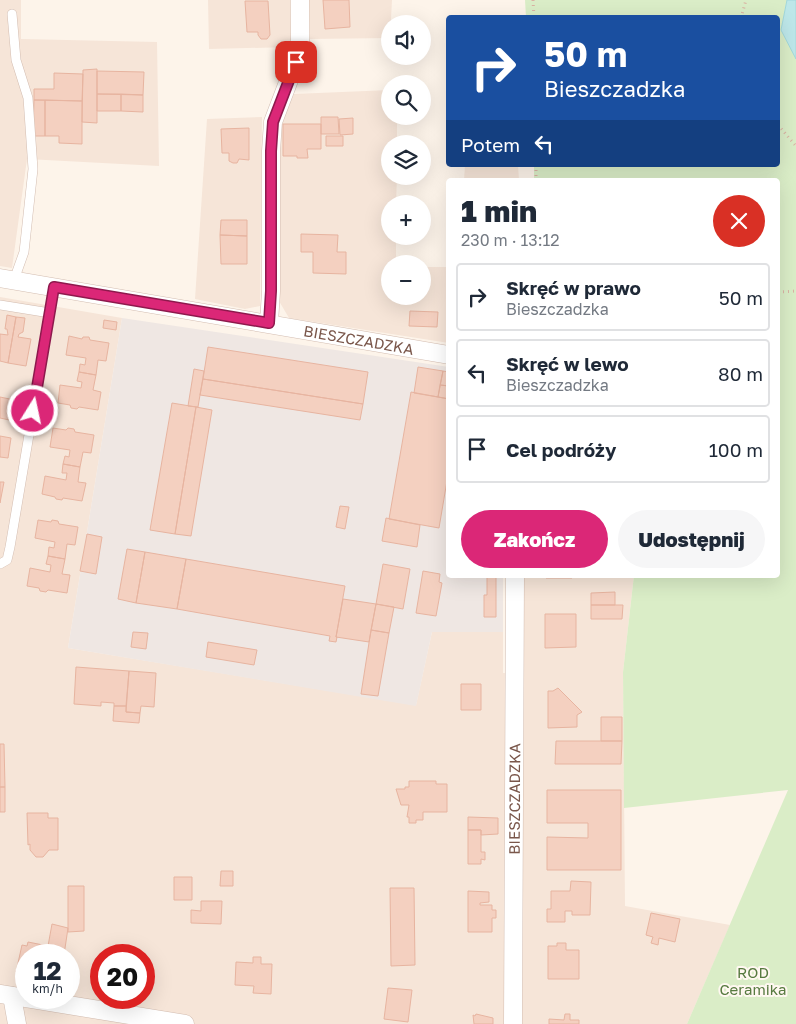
<!DOCTYPE html>
<html lang="pl">
<head>
<meta charset="utf-8">
<style>
	body { margin:0; font-family:"Golos Text",sans-serif; background:#f6f6f7; color:#1f2937; height:100vh; display:flex; flex-direction:column; font-size:19px; white-space:nowrap }
	* { box-sizing:border-box; margin:0 }
	p { font-size:16px; color:#747a83 }
	.icon { flex:none; width:28px; height:28px; fill:none; stroke:currentColor; stroke-width:2; stroke-linecap:round; stroke-linejoin:round }
	.map { position:relative; flex:1; overflow:hidden }
	.drawer { position:absolute; left:446px; top:178px; width:334px; height:400px; display:flex; flex-direction:column; background:#fff; border-radius:5px; box-shadow:0 5px 20px #0002 }
	.drawer>* { flex:none }
	.top-card { position:absolute; left:446px; top:15px; width:334px; height:152px; border-radius:5px; box-shadow:0 5px 20px #0002; background:#1a4fa0; color:#fff; overflow:hidden }
	.controls { position:absolute; left:381px; top:15px; display:grid; gap:10px }
	.controls a { display:grid; place-items:center; width:50px; height:50px; border-radius:50%; background:#fff; box-shadow:0 5px 20px #0002; font-size:25px }
	.speed { position:absolute; left:15px; top:944px; display:flex; gap:10px; font-size:25px; font-weight:700; text-align:center }
	.speed>* { display:grid; place-content:center; width:65px; height:65px; border-radius:50%; background:#fff; box-shadow:0 5px 20px #0002; line-height:1 }
	.speed small { font-size:12px; font-weight:400 }
	.speed .limit { border:8px solid #d22; background:#fff; color:#111 }
	.pin { position:absolute; display:grid; place-items:center; width:42px; height:42px; color:#fff; margin:-21px; border-radius:10px; box-shadow:0 2px 8px #0006 }
	.me { position:absolute; width:55px; margin:-28px; rotate:10deg; stroke-linejoin:round; filter:drop-shadow(0 0 4px #0008) }
	.turn { display:flex; align-items:center; gap:18px; height:105px; padding:0 15px; font-size:22px }
	.turn .icon { width:65px; height:65px; stroke-width:2.5 }
	.turn b { display:block; font-size:35px; line-height:42px }
	.then { display:flex; align-items:center; height:48px; padding:0 15px; background:#0003; gap:10px; font-size:19px }
	.round { display:grid; place-items:center; flex:none; width:52px; height:52px; border-radius:26px; background:#f6f6f7 }
	.headline { display:flex; align-items:center; justify-content:space-between; height:85px; padding:0 15px }
	h1 { font-size:30px; font-weight:800; line-height:38px }
	.button { display:flex; gap:10px; margin-top:auto; padding:10px 15px }
	.button a { flex:1; height:58px; border-radius:30px; background:#db2777; color:#fff; font-size:20px; font-weight:800; line-height:58px; text-align:center }
	.button a+a { background:#f6f6f7; color:#1f2937 }
	ul { padding:0; list-style:none }
	li { display:flex; align-items:center; gap:15px; height:68px; margin:0 10px 8px; padding:0 5px; border:2px solid #e0e1e3; border-radius:5px }
	li div { flex:1 }
	li b { display:block; font-size:19px }
	li em { font-style:normal }
	.map>svg:first-child { display:block }
</style>
</head>
<body>
<div class="map">
<svg width="796" height="1024" viewBox="0 0 796 1024">
	<rect width="100%" height="100%" fill="#fdf4ea"/>
	<path fill="#f6e5d8" fill-rule="evenodd" d="M0,0H21V39L157,42L159,166L27,159L12,268L0,266Z
		M208,0H290L291,47L209,49Z
		M309,0H392L390,38L310,39Z
		M390,90V116H397V144H390V176H397L396,204H390V236H396V264H390V296H422L423,267H449V343L289,318L279,301V122L294,94Z
		M262,117L260,306L245,309L195,299L207,119Z
		M465,165H518L519,180H464Z
		M0,297L122,318L68,648L416,705L432,632H503V673H520L521,575H634L623,672L625,906L730,925L687,1024H0ZM26,955H69V998H26ZM101,955H144V998H101Z"/>
	<path fill="#efe7e3" d="M122,318L449,367V575H503V632H432L416,706L68,648Z"/>
	<path fill="#daedc7" d="M525,0H796V1024H687L788,790L624,808L623,672L634,575H778V180H534V165H778V18L526,17Z"/>
	<path fill="#bde7e9" stroke="#a2d8db" d="M787,0H796V59L781,30Z"/>
	<path fill="#f4d0c0" stroke="#e7b4a0" d="M323,0H349L350,27L325,29Z
		M245,1H268L270,35L267,39H261L258,35V32H247Z
		M97,69V123L82,122L83,70Z
		M97,71L144,72L143,95L97,94Z
		M54,73L83,74L82,101L34,100V89H54Z
		M97,94H121V111H97Z
		M121,94L143,95V112L121,111Z
		M34,100H45V136H33Z
		M45,100L82,101V144L59,143V136H45Z
		M321,117H338L339,134H321Z
		M353,118V134L340,135L339,119Z
		M283,124H321V149H307L308,158H297V156H283Z
		M249,128V160L239,159L237,163H233L229,161V153H222L221,129Z
		M326,136H343V146H326Z
		M221,220H247V236L220,235Z
		M301,234L338,235L337,252H346V274L313,273V252H301Z
		M220,235L247,236V264H221Z
		M410,311L438,312L437,327L409,326Z
		M7,315L16,317L8,363L0,361V334L8,335L7,329H5Z
		M16,317L25,318L23,332L19,334L18,337L31,339L26,366L8,363Z
		M104,320L117,322L116,330L103,328Z
		M69,336L82,339L83,337H89L90,340L109,343L106,361L98,360L96,375L79,372L80,364L85,365L86,358L66,355Z
		M208,347L368,372L363,404L203,379Z
		M418,367L443,371L438,397L414,393Z
		M194,369L204,371L198,407L188,406Z
		M443,371L449,372V386L440,385Z
		M79,372L96,375L93,390L101,392L98,410L79,407L77,409L71,408L70,405L58,403L60,385L81,388L82,382L77,381Z
		M203,379L363,404L360,420L200,395Z
		M440,385L449,386V399L438,397Z
		M411,392L449,399V469L439,528L389,519Z
		M0,397L19,401L14,421L0,418Z
		M172,403L196,407L175,534L150,530Z
		M196,407L212,410L191,536L175,534Z
		M53,428L66,430L68,428L74,429L75,432L94,435L91,453L83,452L80,467L63,464L65,456L69,457L70,450L50,447Z
		M0,436L11,438L8,458L0,457Z
		M63,464L80,467L78,482L86,483L82,501L63,498L62,500L56,499L55,497L42,494L45,476L66,480L67,473H62Z
		M0,482H4L0,503Z
		M340,506L349,507L345,529L336,527Z
		M386,518L420,525L417,547L382,541Z
		M38,520L51,522L52,520L58,521L59,524L78,527L75,545L67,544L65,559L48,556L49,547L54,548L55,542L35,538Z
		M87,534L102,537L96,574L80,571Z
		M127,549L145,552L136,603L118,599Z
		M145,552L186,559L177,609L136,603Z
		M48,556L65,559L62,574L70,575L67,593L48,590L46,592L40,591L39,588L27,586L30,568L50,572L51,565L46,564Z
		M186,559L345,586L336,637H337L336,642L329,641L330,636L177,609Z
		M383,564L410,569L403,609L376,604Z
		M423,571L440,574L439,582L442,583L436,616L416,613Z
		M546,575H572V578H546Z
		M487,577H496V617H484V595H487Z
		M615,592V605H591V593Z
		M343,599L376,604L369,642L336,637Z
		M376,604L394,607L389,633L371,630Z
		M591,605H623L622,619H591Z
		M545,614H576V647L545,648Z
		M371,630L389,633L378,696L361,694Z
		M133,632L148,633L146,649L131,647Z
		M208,642L257,650L254,665L206,657Z
		M76,667L129,671L126,706H114V703L101,702V706L74,704Z
		M129,671L156,673L154,707L141,706L140,713L126,712Z
		M461,684H481V710H461Z
		M558,688L582,712L577,715V727L548,728V691H553Z
		M114,706H126V712L140,713L139,723L113,721Z
		M601,717H622V741H601Z
		M556,741H622L621,764H555Z
		M0,744H4L5,787H0Z
		M409,781H436V784H447V812H423V820H416V823H409V817H407L409,805H401L396,789H405V787H409Z
		M0,787H5V812H0Z
		M547,790H621V870H547V837L588,838V823H547Z
		M27,813H48V818H58V850H49L43,857H36L30,850V844L28,845Z
		M468,817L498,818V834L481,835V830H468Z
		M468,830H481V852H485V860L481,859V864H468Z
		M221,871H233V886H220Z
		M174,877H192V900H174Z
		M571,881L591,882L590,915H572V911H565V922H547V909H551V891H570Z
		M68,886H84V931L68,932Z
		M390,888H414L415,965L391,966Z
		M468,891L489,892V902L480,903V905H492V910H496V918H492V932H468Z
		M201,901H222L221,924L191,923V910L201,911Z
		M651,913L680,919L675,942L659,938L658,945L651,943L653,937L646,935Z
		M52,924L68,928L64,955H26V974L16,972L22,945L27,946L28,942L48,946Z
		M557,943H566V950H579V979H548V946H557Z
		M253,957H261V964H272L271,994L253,993L254,986L235,985L236,962L253,963Z
		M388,988L412,990L408,1022L384,1019Z
		M476,1014L493,1018V1024H474L473,1015L475,1016Z
		M565,1014H570V1020H579V1024H549V1019L564,1020Z"/>
	<g fill="none" stroke-linecap="round" stroke-linejoin="round">
		<defs>
			<path id="service" d="M12,14L16,60L28,98L33,169L24,252L14,280
				M0,305L50,313
				M0,564L7,560L10,547L54,287"/>
			<g id="minor">
				<path id="s1" d="M0,278L449,355"/>
				<path d="M269,323L271,291V151L273,122L300,51V0"/>
				<path d="M0,994L185,1024"/>
				<path d="M12,996L17,1024"/>
				<path id="s2" d="M513,1024L515,575"/>
			</g>
		</defs>
		<use href="#service" stroke="#d3bdb1" stroke-width="10"/>
		<use href="#minor" stroke="#d3bdb1" stroke-width="19"/>
		<path stroke="#dab2a3" stroke-width="3" stroke-dasharray="1 4" stroke-linecap="butt" d="M533,0L534,18
			M741,18L746,0
			M778,125L796,146
			M536,165V180
			M778,292L796,291"/>
		<use href="#service" stroke="#fff" stroke-width="9"/>
		<use href="#minor" stroke="#fff" stroke-width="18"/>
	</g>
	<g fill="none" stroke-linecap="round" stroke-linejoin="round">
		<defs>
			<path id="route" d="M33,411L54,287L269,323L271,291V151L273,122L296,62"/>
		</defs>
		<use href="#route" stroke="#8e194d" stroke-width="12"/>
		<use href="#route" stroke="#db2777" stroke-width="9"/>
	</g>
	<g text-anchor="middle" dominant-baseline="central" stroke-width="4" stroke-linejoin="round" paint-order="stroke">
		<g font-size="15" fill="#7a574b" stroke="#fff8f1">
			<text stroke="none"><textPath href="#s1" startOffset="364">BIESZCZADZKA</textPath></text>
			<text stroke="none"><textPath href="#s2" startOffset="225">BIESZCZADZKA</textPath></text>
		</g>
		<g font-size="15" fill="#577a40" stroke="#fff8f1">
			<text x="753" y="972">ROD<tspan x="753" dy="17">Ceramika</tspan></text>
		</g>
	</g>
</svg>
<div class="controls">
<a><svg class="icon" aria-label="sound" viewBox="0 0 24 24"><path d="M4 9h4l5-4v14l-5-4H4zM17 9q2 3 0 6"/></svg></a>
<a><svg class="icon" aria-label="search" viewBox="0 0 24 24"><circle cx="10" cy="10" r="6"/><path d="M15 15l6 6"/></svg></a>
<a><svg class="icon" aria-label="layers" viewBox="0 0 24 24"><path d="M12 4l9 5-9 5-9-5zM3 14l9 5 9-5"/></svg></a>
<a>+</a>
<a>−</a>
</div>
<div class="speed"><div>12<small>km/h</small></div><div class="limit">20</div></div>
<div class="pin" style="left:296px;top:62px;background:#d93025"><svg class="icon" aria-label="arrive" viewBox="0 0 24 24"><path d="M6 21V4h12l-3 4 3 4H6"/></svg></div>
<svg class="me" style="left:33px;top:411px" viewBox="-20 -20 40 40"><circle r="17" fill="#db2777" stroke="#fff" stroke-width="3"/><path d="M0-11L8 9 0 5-8 9z" fill="#fff"/></svg>
<div class="top-card">
<div class="turn"><svg class="icon" aria-label="right" viewBox="0 0 24 24"><path d="M7 20v-9h11M14 6l5 5-5 5"/></svg><div><b>50 m</b>Bieszczadzka</div></div>
<div class="then">Potem<svg class="icon" aria-label="left" viewBox="0 0 24 24"><path d="M17 20v-9H6M10 6l-5 5 5 5"/></svg></div>
</div>
<section class="drawer">
<div class="headline"><div><h1>1 min</h1><p>230 m · 13:12</p></div><a class="round" style="background:#d93025;color:#fff"><svg class="icon" aria-label="close" viewBox="0 0 24 24"><path d="M6 6l12 12M18 6L6 18"/></svg></a></div>
<ul>
<li><svg class="icon" aria-label="right" viewBox="0 0 24 24"><path d="M7 20v-9h11M14 6l5 5-5 5"/></svg><div><b>Skręć w prawo</b><p>Bieszczadzka</p></div><em>50 m</em></li>
<li><svg class="icon" aria-label="left" viewBox="0 0 24 24"><path d="M17 20v-9H6M10 6l-5 5 5 5"/></svg><div><b>Skręć w lewo</b><p>Bieszczadzka</p></div><em>80 m</em></li>
<li><svg class="icon" aria-label="arrive" viewBox="0 0 24 24"><path d="M6 21V4h12l-3 4 3 4H6"/></svg><div><b>Cel podróży</b></div><em>100 m</em></li>
</ul>
<div class="button"><a>Zakończ</a><a>Udostępnij</a></div>
</section>
</div>
</body>
</html>
